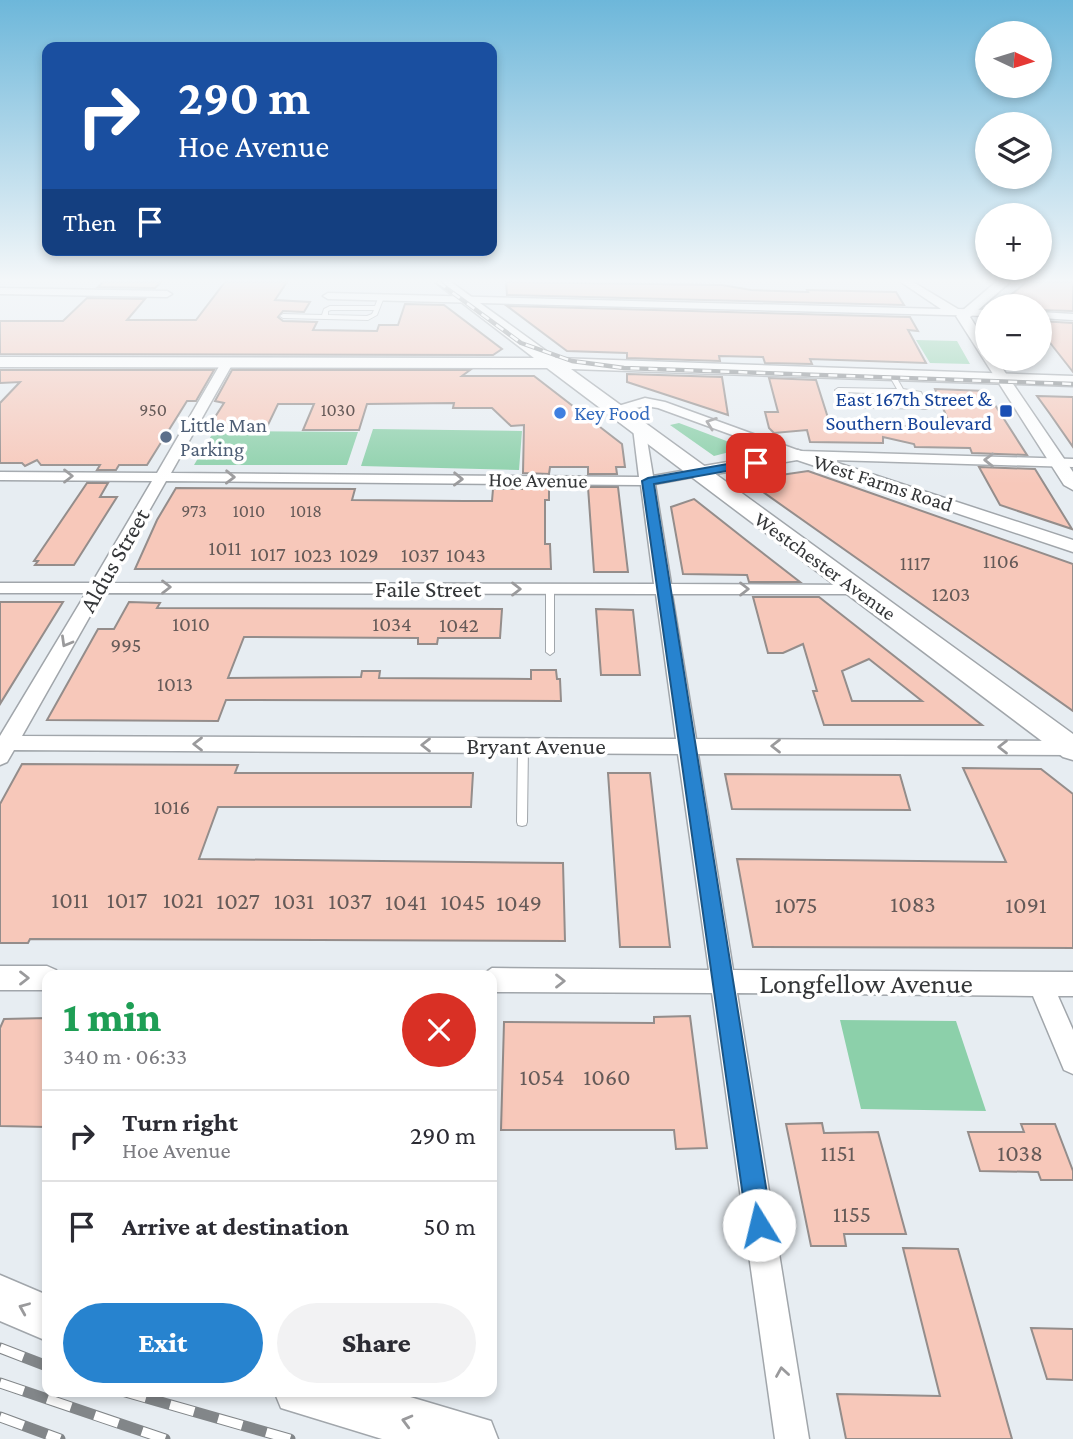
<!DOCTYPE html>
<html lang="en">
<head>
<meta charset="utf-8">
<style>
	body { margin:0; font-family:"Crimson Pro",serif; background:#f2f2f3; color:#2b2b33; height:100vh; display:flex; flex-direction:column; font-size:26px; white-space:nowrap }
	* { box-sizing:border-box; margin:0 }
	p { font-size:23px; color:#7c7c81 }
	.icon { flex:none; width:38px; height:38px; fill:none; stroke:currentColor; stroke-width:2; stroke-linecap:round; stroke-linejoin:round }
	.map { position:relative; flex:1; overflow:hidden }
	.side { position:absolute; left:42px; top:970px; width:455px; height:427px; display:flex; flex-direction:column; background:#fff; border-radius:14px; box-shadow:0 4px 10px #0003 }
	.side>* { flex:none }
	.guide { position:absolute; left:42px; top:42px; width:455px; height:214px; border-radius:14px; box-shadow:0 4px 10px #0003; background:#1a4fa0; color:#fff; overflow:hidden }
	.needle { width:46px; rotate:94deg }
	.fabs { position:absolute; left:975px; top:21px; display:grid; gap:14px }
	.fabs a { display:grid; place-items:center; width:77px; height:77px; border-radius:50%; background:#fff; box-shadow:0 4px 10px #0003; font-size:35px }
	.pin { position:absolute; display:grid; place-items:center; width:60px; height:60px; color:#fff; margin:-30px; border-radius:14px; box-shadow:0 4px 10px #0006 }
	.me { position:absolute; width:77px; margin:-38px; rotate:351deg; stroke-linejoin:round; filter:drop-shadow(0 0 5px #0008) }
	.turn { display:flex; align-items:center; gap:24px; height:147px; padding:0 21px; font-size:32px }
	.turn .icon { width:91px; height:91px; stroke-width:2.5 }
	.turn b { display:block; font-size:49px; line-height:60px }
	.then { display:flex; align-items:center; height:66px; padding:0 21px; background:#0003; gap:14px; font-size:26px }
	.round { display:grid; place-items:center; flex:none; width:74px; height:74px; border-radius:37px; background:#f2f2f3 }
	.head { display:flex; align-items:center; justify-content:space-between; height:119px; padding:0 21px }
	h1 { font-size:42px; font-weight:800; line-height:52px; color:#1e9e55 }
	.button { display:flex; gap:14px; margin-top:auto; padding:14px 21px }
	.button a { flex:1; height:80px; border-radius:42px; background:#2783cf; color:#fff; font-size:28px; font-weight:800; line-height:80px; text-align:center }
	.button a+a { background:#f2f2f3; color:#2b2b33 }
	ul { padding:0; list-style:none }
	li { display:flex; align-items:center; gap:21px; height:91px; padding:0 21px; border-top:2px solid #e1e1e2 }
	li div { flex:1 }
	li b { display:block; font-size:26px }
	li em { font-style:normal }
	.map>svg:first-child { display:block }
</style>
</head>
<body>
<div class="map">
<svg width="1073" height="1439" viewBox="0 0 1073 1439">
	<rect width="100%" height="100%" fill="#e7edf2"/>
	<path fill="#8cd0aa" d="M916,340L957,341L970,364L930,363Z
		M679,423L745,448L714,456L670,425Z
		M373,429L522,431L519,470L361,466Z
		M214,431L358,432L347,465H194Z
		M840,1020L956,1021L986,1111L861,1109Z"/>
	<path fill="#f7c8ba" stroke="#948d8b" stroke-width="2" fill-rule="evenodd" d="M103,282H161L155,288L98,287Z
		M225,282H287L275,300L310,302L304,312L283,311L278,317L283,321L317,322L313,330L377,331L379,325H398L405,304L444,305L502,349L493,355L0,354V321H63L87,298L145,299L127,320H196Z
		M506,282L722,285L751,290L808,292L807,290L896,292L904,305L507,295Z
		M1027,282H1073V311L1040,310V306H1005L1014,299L1008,297Z
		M507,306L910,317L918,331L908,330L926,363L810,359L812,364L765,363L763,357L719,356L720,361L627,358V353L567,351Z
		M1040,321L1073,323V372L1040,330Z
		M0,370H214L196,401H187L147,465H119L116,470H97L100,465H41L37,460L25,466L22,463H0V403L20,382L0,383Z
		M232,370H470L462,376H534L622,444L625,467H616L617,474H588V467H550L549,474L523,473L524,425L511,426L492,408H453L454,403L367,404L359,430H303L314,404H278L266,429L208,428L224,403L215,401Z
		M627,374L722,377L728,415L627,382Z
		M769,378L816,380L829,421L879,423L880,426L951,427L935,389L986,391L1027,455L972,453L970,448L915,447L914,444L883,437V443L810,442L807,430L774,433L769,428L765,412H778Z
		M1037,396L1073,397V447L1050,414Z
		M979,467L1035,469L1072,529L1000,505Z
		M808,471L1073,564V711L746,480Z
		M87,483H108L100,497H117L74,565H35L38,561H34Z
		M522,487H549V500H545V544H550L551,569H135L157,520L176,488L355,489L352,500L464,501H492L493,489H522Z
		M588,487H618L628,572H594Z
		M694,499L746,540L800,582H749L747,575L683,574L671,507Z
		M753,597H819L982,725H824L813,691H817L803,644L783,653H768ZM869,659L922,701H852L842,671Z
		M0,602H63L0,704Z
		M129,602L160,603L157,608L502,609L500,638H438L437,644H418V638H415L244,637L228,678L361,677L362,671H380L379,678L531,679V670H556L557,679H560L561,701L226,700L218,721L47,720L98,629H114Z
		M596,609L633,610L640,675H601Z
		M22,764L238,765L235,773H473L471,807H218L199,859L563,863L565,941L30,939L28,943H0V804Z
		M963,768L1041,769L1073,794V948L753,947L737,859L1006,862Z
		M608,773H650L670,947H620Z
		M725,774L900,775L910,810L732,809Z
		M690,1016L707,1148L676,1149L674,1130H501L504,1022L654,1023V1017Z
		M47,1018V1127L0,1126V1028L4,1019Z
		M822,1123L824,1133L878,1132L906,1234H844L846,1246H811L786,1124Z
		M1021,1124H1055L1073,1171V1180H1041L1038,1172L980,1171L968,1132H1024Z
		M903,1248L958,1249L1012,1439H846L837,1394L940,1396Z
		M1031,1328L1073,1329V1380L1047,1379Z"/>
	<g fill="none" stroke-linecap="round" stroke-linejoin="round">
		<defs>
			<path id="service" d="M379,296L384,297L377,315L368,320L283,318L280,316L283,314L322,315L324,309L330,306H375ZM331,310H374L372,314L367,316L328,315V311Z
				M892,373L895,375L903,389L921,392L928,408L927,409L849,407L842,403L835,390L838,388L897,389L889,375ZM842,392L917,395L921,406L850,403L847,401Z
				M550,586L554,589V652L550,655L546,652V589Z
				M523,741L526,742L528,745L527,822L526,825L522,826L518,825L517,822L518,745L520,742Z"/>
			<path id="minor" d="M901,282H913L958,309L987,310V316L328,299L323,296L328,293L941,309Z
				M0,288L167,291L172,294L167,297L0,294Z
				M1040,312L1073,314V320L1040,318Z
				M227,360L233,363L171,473L639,477L633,428L639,424L645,428L653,476L698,468L705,472L698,476L655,484L671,584L862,585L864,589L862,593L856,594H672L696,739L1073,741V755L698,754L733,970L1073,972V996H1058L1073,1030V1074L1064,1070L1033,996L737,993L809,1439H775L712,993L492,992V975H482L492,968L709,970L678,754L14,750L7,762L0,765V736L86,593H0V583H92L152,481L0,480V472L157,473L221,363ZM166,481L641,485L654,584L108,583ZM103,593L656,594L676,739L22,736Z
				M645,398L665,402L800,451L1073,459V467L798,459L658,408L645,406L614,413L608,409Z
				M0,966H47L56,970L58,975H47V990H0Z"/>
			<path id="tertiary" d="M996,282H1010L970,317L987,344V359H996L1073,472V490L1064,485L956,316Z
				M798,450L1073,540V552L797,460L698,477L689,472L698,467Z"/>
			<path id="secondary" d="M435,282H451L556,358L1073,376V386L571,369L1073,734V760L1063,757L547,368L0,367V357L534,358Z
				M0,1275L47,1295V1341L0,1321Z
				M274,1391H390L491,1421L498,1439H382L281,1408Z"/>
		</defs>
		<use href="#service" stroke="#a1a6ab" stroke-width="2"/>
		<use href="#minor" stroke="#a1a6ab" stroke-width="3"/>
		<use href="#tertiary" stroke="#a1a6ab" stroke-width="3"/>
		<use href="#secondary" stroke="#a1a6ab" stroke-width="3"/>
		<use href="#service" fill="#fff" fill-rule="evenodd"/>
		<use href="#minor" fill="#fff" fill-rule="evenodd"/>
		<use href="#tertiary" fill="#fff" fill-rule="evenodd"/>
		<use href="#secondary" fill="#fff" fill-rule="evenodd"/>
		<defs>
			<path id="rail-far1" d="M438,282L521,343L572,361L624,368L1073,384"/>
			<path id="rail" d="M0,1348L47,1366
				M0,1383L165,1439
				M122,1391L290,1439
				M0,1417L60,1439"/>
		</defs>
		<use href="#rail-far1" stroke="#828689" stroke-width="4.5"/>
		<use href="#rail" stroke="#828689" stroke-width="11"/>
		<use href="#rail-far1" stroke="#fff" stroke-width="2.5" stroke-dasharray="9" stroke-linecap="butt"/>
		<use href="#rail" stroke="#fff" stroke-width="9" stroke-dasharray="25" stroke-linecap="butt"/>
	</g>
	<defs><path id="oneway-chevron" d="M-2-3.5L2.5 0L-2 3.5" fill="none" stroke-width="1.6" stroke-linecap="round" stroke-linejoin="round" transform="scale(1.75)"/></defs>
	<g stroke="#9a9a9c">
		<use href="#oneway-chevron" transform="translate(711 423) rotate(-160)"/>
		<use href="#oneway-chevron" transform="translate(989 460) rotate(-179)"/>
		<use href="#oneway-chevron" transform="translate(68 476)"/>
		<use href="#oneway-chevron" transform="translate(230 477) rotate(1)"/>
		<use href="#oneway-chevron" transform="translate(458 479) rotate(1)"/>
		<use href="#oneway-chevron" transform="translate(166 587)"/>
		<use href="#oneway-chevron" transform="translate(516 589)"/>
		<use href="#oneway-chevron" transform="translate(744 589)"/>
		<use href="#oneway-chevron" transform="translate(66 642) rotate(120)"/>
		<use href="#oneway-chevron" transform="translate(198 744) rotate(-180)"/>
		<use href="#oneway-chevron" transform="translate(426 745) rotate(-180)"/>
		<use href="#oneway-chevron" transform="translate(776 746) rotate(-180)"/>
		<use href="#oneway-chevron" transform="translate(1003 747) rotate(-180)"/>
		<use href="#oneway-chevron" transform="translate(24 978)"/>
		<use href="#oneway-chevron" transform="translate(560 981)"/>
		<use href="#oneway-chevron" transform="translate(24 1308) rotate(-157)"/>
		<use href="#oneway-chevron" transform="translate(782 1372) rotate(-99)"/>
		<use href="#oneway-chevron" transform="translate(407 1421) rotate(-165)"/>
	</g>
	<linearGradient id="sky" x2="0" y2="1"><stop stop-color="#6db7da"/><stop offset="0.58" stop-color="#f4f7f9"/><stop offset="1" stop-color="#f4f7f9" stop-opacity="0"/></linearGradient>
	<rect width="1073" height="484" fill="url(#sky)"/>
	<path fill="#2783cf" stroke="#195587" stroke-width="2" d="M756,459L760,460V465L654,484L772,1225L768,1234L759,1237L751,1234L747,1225L642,481L648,478Z"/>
	<rect fill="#1a4fb4" stroke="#fff" stroke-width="2.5" x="999" y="404" width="14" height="14" rx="3.5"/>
	<circle fill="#3f7fe0" stroke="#fff" stroke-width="2.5" cx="560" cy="413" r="7"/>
	<circle fill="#5c6f8a" stroke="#fff" stroke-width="2.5" cx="166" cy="437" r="7"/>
	<g text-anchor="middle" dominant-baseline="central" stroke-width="7" stroke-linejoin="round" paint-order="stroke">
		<g font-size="18" fill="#655a58">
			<text x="153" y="410">950</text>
			<text x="338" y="410">1030</text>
			<text x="194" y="511">973</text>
			<text x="249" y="511">1010</text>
			<text x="306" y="511">1018</text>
		</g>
		<g font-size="21" fill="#164399" stroke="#fff" text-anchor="end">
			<text x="992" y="399">East 167th Street &amp;<tspan x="992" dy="24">Southern Boulevard</tspan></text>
		</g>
		<g font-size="21" fill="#366cbe" stroke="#fff" text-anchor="start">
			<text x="574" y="413">Key Food</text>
		</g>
		<g font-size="21" fill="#4e5e75" stroke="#fff" text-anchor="start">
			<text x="180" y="425">Little Man<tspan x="180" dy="24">Parking</tspan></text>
		</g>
		<g font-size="21" fill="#343638" stroke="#fff">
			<text transform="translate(538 480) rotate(1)">Hoe Avenue</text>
			<text transform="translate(883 483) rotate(18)">West Farms Road</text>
			<text transform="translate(825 566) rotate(36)">Westchester Avenue</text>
		</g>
		<g font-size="21" fill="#655a58">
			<text x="225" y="548">1011</text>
			<text x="268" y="554">1017</text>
			<text x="313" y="555">1023</text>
			<text x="359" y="555">1029</text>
			<text x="420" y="555">1037</text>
			<text x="466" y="555">1043</text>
			<text x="1001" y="561">1106</text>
			<text x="915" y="563">1117</text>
			<text x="951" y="594">1203</text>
			<text x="191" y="624">1010</text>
			<text x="392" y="624">1034</text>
			<text x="459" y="625">1042</text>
			<text x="126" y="645">995</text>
			<text x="175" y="684">1013</text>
			<text x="172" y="807">1016</text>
		</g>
		<g font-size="24" fill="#343638" stroke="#fff">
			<text transform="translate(114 560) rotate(-60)">Aldus Street</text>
			<text x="428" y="588">Faile Street</text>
			<text x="536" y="745">Bryant Avenue</text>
		</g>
		<g font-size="24" fill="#655a58">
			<text x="70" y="899">1011</text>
			<text x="127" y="899">1017</text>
			<text x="183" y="899">1021</text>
			<text x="238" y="900">1027</text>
			<text x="294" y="900">1031</text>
			<text x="350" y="900">1037</text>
			<text x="406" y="901">1041</text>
			<text x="463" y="901">1045</text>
			<text x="519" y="902">1049</text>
			<text x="913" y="903">1083</text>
			<text x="796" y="904">1075</text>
			<text x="1026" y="904">1091</text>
			<text x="542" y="1076">1054</text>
			<text x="607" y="1076">1060</text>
			<text x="838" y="1152">1151</text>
			<text x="1020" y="1152">1038</text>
			<text x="852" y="1213">1155</text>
		</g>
		<g font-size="28" fill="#343638" stroke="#fff">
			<text x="866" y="983">Longfellow Avenue</text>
		</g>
	</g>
</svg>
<div class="fabs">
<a><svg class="needle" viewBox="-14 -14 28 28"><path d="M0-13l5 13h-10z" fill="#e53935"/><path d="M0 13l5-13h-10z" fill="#7c7c81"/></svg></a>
<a><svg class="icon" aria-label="layers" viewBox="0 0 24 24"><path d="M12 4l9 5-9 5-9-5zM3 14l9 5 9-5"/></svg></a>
<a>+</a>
<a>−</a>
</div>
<div class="pin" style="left:756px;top:463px;background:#d93025"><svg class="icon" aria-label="arrive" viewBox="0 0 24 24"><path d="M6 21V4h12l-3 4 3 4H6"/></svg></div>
<svg class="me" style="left:759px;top:1225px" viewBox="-20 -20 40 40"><circle r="19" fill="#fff"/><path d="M0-13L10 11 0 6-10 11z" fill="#2783cf"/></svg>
<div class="guide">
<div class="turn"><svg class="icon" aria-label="right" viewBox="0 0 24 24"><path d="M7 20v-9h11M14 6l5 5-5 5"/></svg><div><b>290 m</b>Hoe Avenue</div></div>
<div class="then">Then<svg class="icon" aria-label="arrive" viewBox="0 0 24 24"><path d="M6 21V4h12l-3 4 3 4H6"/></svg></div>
</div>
<section class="side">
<div class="head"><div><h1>1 min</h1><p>340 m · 06:33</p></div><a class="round" style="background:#d93025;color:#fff"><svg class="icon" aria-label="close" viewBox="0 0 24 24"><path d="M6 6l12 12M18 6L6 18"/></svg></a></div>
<ul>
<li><svg class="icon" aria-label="right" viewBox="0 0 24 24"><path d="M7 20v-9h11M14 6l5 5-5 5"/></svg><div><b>Turn right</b><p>Hoe Avenue</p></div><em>290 m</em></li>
<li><svg class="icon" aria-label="arrive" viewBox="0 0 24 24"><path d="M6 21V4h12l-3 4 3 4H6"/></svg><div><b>Arrive at destination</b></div><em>50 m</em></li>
</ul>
<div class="button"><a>Exit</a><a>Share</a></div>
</section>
</div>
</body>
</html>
